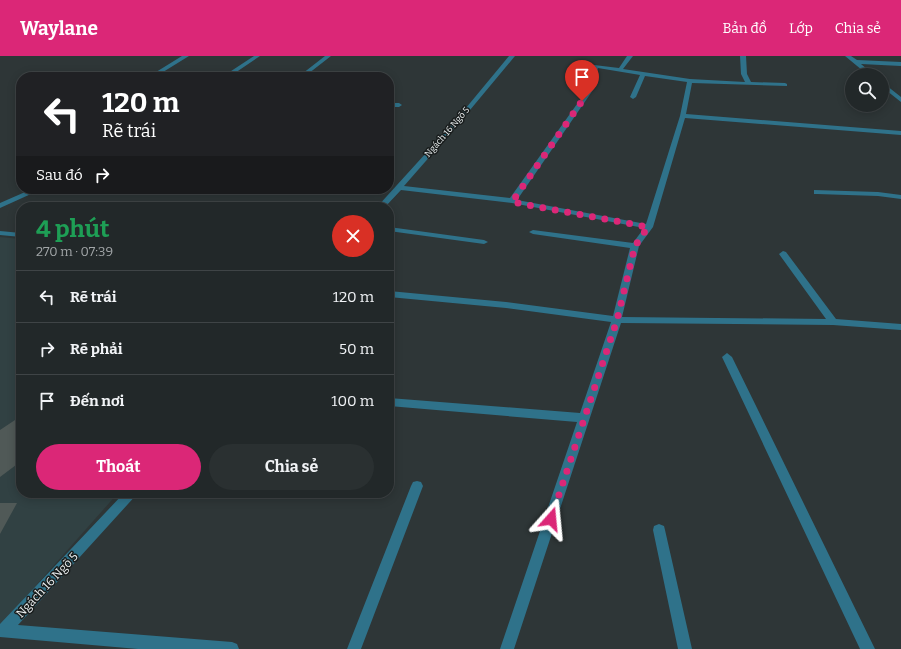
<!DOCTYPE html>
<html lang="vi">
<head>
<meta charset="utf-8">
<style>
	body { margin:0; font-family:Bitter,serif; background:#2a3031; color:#f1f3f6; height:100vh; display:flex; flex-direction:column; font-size:15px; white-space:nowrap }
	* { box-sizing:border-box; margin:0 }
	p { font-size:13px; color:#a2a6a8 }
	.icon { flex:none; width:22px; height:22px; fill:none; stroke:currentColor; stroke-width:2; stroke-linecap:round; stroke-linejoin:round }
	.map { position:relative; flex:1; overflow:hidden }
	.sheet { position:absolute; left:16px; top:146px; width:378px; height:296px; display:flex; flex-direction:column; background:#222829; border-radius:16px; box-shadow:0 2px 10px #0003,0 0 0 1px #3f4446 }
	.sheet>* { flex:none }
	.hud { position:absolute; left:16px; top:16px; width:378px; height:122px; border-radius:16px; box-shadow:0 2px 10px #0003,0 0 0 1px #3f4446; background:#202124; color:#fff; overflow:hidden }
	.buttons { position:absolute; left:845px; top:12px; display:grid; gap:8px }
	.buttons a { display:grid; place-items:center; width:44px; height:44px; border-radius:50%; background:#222829; box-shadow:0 2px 10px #0003,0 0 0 1px #3f4446; font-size:20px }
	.pin { position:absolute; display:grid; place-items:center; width:34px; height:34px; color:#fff; margin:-41px -17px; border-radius:50% 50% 50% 0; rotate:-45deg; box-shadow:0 0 4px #0007 }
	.pin .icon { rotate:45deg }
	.me { position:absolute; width:44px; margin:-22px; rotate:18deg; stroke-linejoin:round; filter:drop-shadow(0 0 3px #0008) }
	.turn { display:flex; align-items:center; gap:14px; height:84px; padding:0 20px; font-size:18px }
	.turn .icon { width:52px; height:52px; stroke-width:2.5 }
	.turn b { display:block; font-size:28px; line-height:34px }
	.then { display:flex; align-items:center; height:38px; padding:0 20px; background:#0003; gap:8px; font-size:15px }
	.round { display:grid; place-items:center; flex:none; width:42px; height:42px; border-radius:21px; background:#2a3031 }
	.summary { display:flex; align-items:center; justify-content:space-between; height:68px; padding:0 20px }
	h1 { font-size:24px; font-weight:700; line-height:30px; color:#1e9e55 }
	.action { display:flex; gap:8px; margin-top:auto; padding:8px 20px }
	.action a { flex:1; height:46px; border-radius:24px; background:#db2777; color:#fff; font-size:16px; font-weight:700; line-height:46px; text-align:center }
	.action a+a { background:#2a3031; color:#f1f3f6 }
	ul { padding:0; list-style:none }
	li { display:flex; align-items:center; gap:12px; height:52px; padding:0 20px; border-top:1px solid #3f4446 }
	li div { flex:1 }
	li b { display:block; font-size:15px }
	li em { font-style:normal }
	header { display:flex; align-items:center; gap:24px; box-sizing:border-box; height:56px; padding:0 20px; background:#db2777; color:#fff }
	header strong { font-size:19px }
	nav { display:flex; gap:22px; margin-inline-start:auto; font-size:14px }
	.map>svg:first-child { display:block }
</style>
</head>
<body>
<header>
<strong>Waylane</strong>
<nav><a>Bản đồ</a><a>Lớp</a><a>Chia sẻ</a></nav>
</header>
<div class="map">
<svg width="901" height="593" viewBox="0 0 901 593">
	<rect width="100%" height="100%" fill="#2e3637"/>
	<path fill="#314143" d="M0,181L21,183V437H118L0,570Z"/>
	<path fill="#505957" d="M21,360V413L16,409L0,421V374Z
		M0,447H17L0,478Z"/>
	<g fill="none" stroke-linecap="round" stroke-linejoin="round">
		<path fill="#2f728a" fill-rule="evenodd" d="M182,0H189L155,21H148Z
			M254,0H260L229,21H222Z
			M325,0H331L304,21H298Z
			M509,0H515L460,66L404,130L510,142L587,34L594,9L619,12L627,0H633L623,13L690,23L745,26L741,18L740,0H746L747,18L751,26L785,27L787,28V30L692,27L686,58L901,75V79L685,62L653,171L639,190L622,261L826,263L779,198L783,195L786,196L836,263L901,268V274L833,269L621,267L514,593H500L577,366L389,350V342L580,357L611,266L506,252L389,241V235L506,246L613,260L630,192L533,178L529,176L533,174L633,187L644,172L512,147L401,134L385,151H377L456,64ZM598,12L640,19L630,41L633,43L636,41L645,20L687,26L680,60L646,168L517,144L593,34Z
			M845,0H851L857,4L901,6V10L861,8L874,19H868Z
			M882,26L901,41V46L882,31Z
			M389,47H399L402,49L399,51H389Z
			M32,133H42L0,152V147Z
			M814,134L878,136L901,139V143L878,140L817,138H814Z
			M389,171L484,184L488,186L484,188L389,175Z
			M0,175L21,177V181L0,179Z
			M727,297L732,301L875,593H860L722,301Z
			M417,425L421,426L423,430L361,593H347L411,430L413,426Z
			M124,437H138L18,569L232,586L237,588L239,593H138L0,581V568Z
			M659,468L664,470L665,474L692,593H678L653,474L654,470Z"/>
	</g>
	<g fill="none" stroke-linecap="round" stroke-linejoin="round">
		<path stroke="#db2777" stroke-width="7" stroke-dasharray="0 12.6" d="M551,463L617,264L635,190L648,171L512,146L582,45"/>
	</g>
	<g text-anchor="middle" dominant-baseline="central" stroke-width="3" stroke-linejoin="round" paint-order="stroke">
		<g font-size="9" fill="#ebf0f1" stroke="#191d1d">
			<text transform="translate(447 76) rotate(-49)">Ngách 16 Ngõ 5</text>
		</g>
		<g font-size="12" fill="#ebf0f1" stroke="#191d1d">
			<text transform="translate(47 529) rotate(-47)">Ngách 16 Ngõ 5</text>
		</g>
	</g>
</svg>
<div class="buttons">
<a><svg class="icon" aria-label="search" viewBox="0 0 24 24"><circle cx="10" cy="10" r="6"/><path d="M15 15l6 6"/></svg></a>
</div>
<div class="pin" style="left:582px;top:45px;background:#d93025"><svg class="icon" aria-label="arrive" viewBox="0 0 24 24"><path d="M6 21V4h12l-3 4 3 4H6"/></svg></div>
<svg class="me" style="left:551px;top:463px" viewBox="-20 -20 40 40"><path d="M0-17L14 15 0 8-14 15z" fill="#db2777" stroke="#fff" stroke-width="4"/></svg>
<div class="hud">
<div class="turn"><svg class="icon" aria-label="left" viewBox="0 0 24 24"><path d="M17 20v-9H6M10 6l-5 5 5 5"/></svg><div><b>120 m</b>Rẽ trái</div></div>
<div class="then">Sau đó<svg class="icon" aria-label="right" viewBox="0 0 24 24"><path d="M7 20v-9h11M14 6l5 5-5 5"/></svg></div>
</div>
<section class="sheet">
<div class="summary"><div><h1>4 phút</h1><p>270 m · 07:39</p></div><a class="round" style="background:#d93025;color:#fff"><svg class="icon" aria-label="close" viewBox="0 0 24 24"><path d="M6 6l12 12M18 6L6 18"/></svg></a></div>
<ul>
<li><svg class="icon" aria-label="left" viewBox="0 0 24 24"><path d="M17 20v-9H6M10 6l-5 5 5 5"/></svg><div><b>Rẽ trái</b></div><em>120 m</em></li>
<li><svg class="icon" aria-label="right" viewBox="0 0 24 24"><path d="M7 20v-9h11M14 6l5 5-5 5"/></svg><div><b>Rẽ phải</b></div><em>50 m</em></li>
<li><svg class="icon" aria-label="arrive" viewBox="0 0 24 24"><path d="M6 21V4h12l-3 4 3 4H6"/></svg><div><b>Đến nơi</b></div><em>100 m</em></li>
</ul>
<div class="action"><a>Thoát</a><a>Chia sẻ</a></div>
</section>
</div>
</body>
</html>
